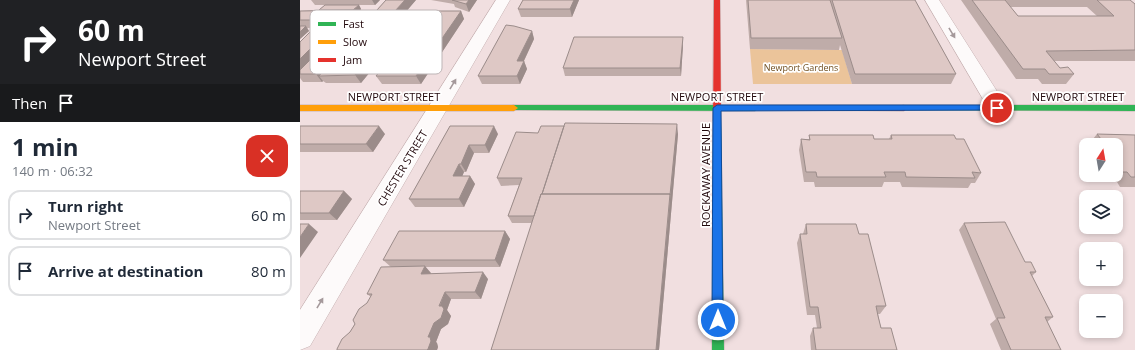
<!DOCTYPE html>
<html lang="en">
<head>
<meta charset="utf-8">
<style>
	body { margin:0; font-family:"Open Sans",sans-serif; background:#f6f6f7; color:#1f2937; height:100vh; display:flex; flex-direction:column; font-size:15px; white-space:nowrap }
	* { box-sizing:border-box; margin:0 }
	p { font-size:13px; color:#747a83 }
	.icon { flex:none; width:22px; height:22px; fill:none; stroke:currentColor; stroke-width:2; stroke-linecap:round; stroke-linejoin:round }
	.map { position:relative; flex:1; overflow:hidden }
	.details { display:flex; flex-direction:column; background:#fff; width:300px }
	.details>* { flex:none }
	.top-card { background:#202124; color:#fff; overflow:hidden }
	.needle { width:26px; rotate:11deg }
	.controls { position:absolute; left:779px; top:138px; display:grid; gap:8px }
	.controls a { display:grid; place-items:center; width:44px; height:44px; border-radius:8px; background:#fff; box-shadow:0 2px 6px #0003; font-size:20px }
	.pin { position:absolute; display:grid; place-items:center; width:34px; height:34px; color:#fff; margin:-17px; border:2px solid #fff; border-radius:50%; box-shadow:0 1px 4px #0007 }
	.me { position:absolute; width:44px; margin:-22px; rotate:0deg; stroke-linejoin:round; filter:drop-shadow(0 0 3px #0008) }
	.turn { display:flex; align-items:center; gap:14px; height:84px; padding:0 12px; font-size:18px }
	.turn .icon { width:52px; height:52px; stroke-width:2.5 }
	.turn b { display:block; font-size:28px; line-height:34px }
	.then { display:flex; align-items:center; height:38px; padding:0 12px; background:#0003; gap:8px; font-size:15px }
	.round { display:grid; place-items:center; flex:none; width:42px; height:42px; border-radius:12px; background:#f6f6f7 }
	.summary { display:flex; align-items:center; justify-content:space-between; height:68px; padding:0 12px }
	h1 { font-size:24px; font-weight:700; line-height:30px }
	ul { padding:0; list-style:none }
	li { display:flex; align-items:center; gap:12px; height:50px; margin:0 8px 6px; padding:0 4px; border:2px solid #e0e1e3; border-radius:12px }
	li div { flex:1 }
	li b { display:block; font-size:15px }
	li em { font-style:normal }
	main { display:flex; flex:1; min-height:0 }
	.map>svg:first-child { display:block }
</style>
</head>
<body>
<main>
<section class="details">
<div class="top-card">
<div class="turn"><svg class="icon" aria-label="right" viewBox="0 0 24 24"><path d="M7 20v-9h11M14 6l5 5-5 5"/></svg><div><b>60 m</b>Newport Street</div></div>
<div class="then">Then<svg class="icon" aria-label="arrive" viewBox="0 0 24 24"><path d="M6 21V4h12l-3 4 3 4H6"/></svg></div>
</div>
<div class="summary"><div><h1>1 min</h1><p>140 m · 06:32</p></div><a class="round" style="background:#d93025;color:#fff"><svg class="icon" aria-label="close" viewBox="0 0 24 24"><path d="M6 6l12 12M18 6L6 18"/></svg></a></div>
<ul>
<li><svg class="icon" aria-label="right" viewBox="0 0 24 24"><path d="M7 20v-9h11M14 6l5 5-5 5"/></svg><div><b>Turn right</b><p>Newport Street</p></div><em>60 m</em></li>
<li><svg class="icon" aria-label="arrive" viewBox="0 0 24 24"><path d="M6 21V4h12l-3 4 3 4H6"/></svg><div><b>Arrive at destination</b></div><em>80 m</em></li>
</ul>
</section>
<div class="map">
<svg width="835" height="350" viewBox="0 0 835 350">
	<rect width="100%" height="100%" fill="#f1dfe0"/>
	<path fill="#ebc49a" d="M450,49L542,50L552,84H453Z"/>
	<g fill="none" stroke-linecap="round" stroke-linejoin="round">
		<defs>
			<path id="street" d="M196,0H210L10,346L0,350V310Z
				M625,0H639L707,107L704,111L697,113L690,111Z"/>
			<path id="fast" d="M214,105H455L459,108L455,111L211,110L210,108L211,106Z
				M604,105H835V111L601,110L600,108L601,106Z
				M417,118L421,121L424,350H412L413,121Z"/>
			<path id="slow" d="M0,105H214L218,108L214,111H0Z"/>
			<path id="jam" d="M414,0H420L421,121L417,124L413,121Z
				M455,105H604L608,108L604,111L452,110L451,108Z"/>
		</defs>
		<use href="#street" stroke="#c6b1b2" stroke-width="1"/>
		<use href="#fast" stroke="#c6b1b2" stroke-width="1"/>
		<use href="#slow" stroke="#c6b1b2" stroke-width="1"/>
		<use href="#jam" stroke="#c6b1b2" stroke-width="1"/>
		<use href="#street" fill="#fdfafa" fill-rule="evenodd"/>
		<use href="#fast" fill="#30b455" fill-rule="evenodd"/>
		<use href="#slow" fill="#ff9f0a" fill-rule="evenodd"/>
		<use href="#jam" fill="#e5322d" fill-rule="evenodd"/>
	</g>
	<path fill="#bfaca9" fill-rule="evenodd" d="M11,0H80L75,5H59L61,9L60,10L65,18L57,27L7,28L9,31L0,39V11L19,10L25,5H15Z
		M86,0H116L106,11H161L164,19L121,84H82L76,76L102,44H93L61,83H26L23,81L22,82H3L0,78V74L29,30L34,36L58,31Z
		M131,0H177L169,12L155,7L154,4Z
		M223,0H279L272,17H221L218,9Z
		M446,0H615L656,74L651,84H552L540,45L539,50L450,49Z
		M661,0H830L835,4V61H754L760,68L774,74L766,84H742L738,79H716ZM710,7H787L797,16H718Z
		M232,31L234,39L224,61L227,69L220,84H182L178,76Z
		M383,45L381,76H265L263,68Z
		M0,126L85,134L73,152H0Z
		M150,126L198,134L189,153H174L166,172H164L162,176H170L175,184L164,207H115L109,199Z
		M238,133L378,134L359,350H191L232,223H212L208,216L219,185L201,186L197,178Z
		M797,134L835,135V187H820L817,182H807L802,175H816V145H786L792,139H793Z
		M509,135L574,139H589L591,135L656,139L681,173L675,183H671L668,188L602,187L600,182H584L582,187H515L514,182H504L499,150L501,139H509Z
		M786,146V153L783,149Z
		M0,191H44L52,199L37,220H0Z
		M664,223L725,262L736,272L732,276L753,317L747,322L761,350H701L690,324L696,319L659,230Z
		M506,224L559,234L586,306L580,314H578L581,328L597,350H511L510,336L513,328H517L515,315H507L497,243L500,234H503Z
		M205,231L210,239L200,267H125L131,274L188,279L181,299H151L147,310L151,316L148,324L141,329L136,342L137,343L138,347L137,350H37L50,332L67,303L71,297L67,294L91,267L83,260Z"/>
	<path fill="#9b8c8a" d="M72,0H80L75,5Z
		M105,0H116L100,19L95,11Z
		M169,0H177L169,12L166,4Z
		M274,0H279L272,17L270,9Z
		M59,5L61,9L54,17L51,12Z
		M61,10L65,18L57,27L52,20Z
		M161,11L164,19L121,84L116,76Z
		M6,26L9,31L0,39V32Z
		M29,30L35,38L0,74V59Z
		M232,31L234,39L220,69L217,61Z
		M88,36L93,44L61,83L55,75Z
		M383,37V45L381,76L380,68Z
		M50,38L56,45L19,76L23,81L22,82L16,74Z
		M224,61L227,69L220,84L217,76Z
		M377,124L378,134L359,350H356Z
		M79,126L85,134L73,152L66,144Z
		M194,126L198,134L189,153L185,145Z
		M169,145L174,153L166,172L161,164Z
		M159,164L164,172L159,184L153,176Z
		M170,176L175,184L164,207L159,199Z
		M44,191L52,199L37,220L29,213Z
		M9,224L18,232L0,258V237Z
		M205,231L210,239L200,267L195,260Z
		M125,266L131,273L128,281L121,274Z
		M183,272L188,279L181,299L175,292Z
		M145,292L151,299L147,310L151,316L148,324L141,329L136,342L137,343L138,347L137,350H127L128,337Z"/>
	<path fill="#dec8c5" stroke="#9b8c8a" d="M86,0H105L95,11H161L116,76H76L108,36H88L55,75L19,76L48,45H66L72,38H50L16,74H0V70L39,31H58Z
		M152,0H169L166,4Z
		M223,0H274L270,9H218Z
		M448,0H530L542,38H451Z
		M532,0H615L656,74H555Z
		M672,0H705L718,16H814L797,0H830L835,4V50L746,51L760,68L768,67L774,74H749L745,69H723Z
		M25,5H59L53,10H19Z
		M61,10L52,20H0V11Z
		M206,25L214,26L232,31L217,61H224L217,76H178Z
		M0,26H6L0,32Z
		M12,30H29L0,59V42Z
		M274,37H383L380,68H263Z
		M265,123L377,124L370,195V194H242Z
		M0,126H79L66,144H0Z
		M150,126H194L185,145H169L161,164H159L153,176H170L159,199H109Z
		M241,126H264L242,194H241L234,216H208L222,178H197L216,132L238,133Z
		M797,134L835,135V177H831L827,172H817L816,171V145H796L792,139H801Z
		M509,135H573L574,139H592L591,135H654L656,139H664L681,173L672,172L675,178L606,177L605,172H584L586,177H517L516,172H506L501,139L510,140Z
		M0,191H44L29,213H0Z
		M241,194H370L356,350H191Z
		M705,222L725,262H731L736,272H730L753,317H745L761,350H711L697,318H705L664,223Z
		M0,224H9L0,237Z
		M506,224H556L559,234H568L586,306H576L578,316L581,328H591L597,350H516L513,328H521L518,307H510L500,234H507Z
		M99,231H205L195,260H83Z
		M125,266L121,274L183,272L175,292H145L139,306H142L144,309L141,318L134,323L128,337H130L131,341L128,349L127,350H37V349L42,339L50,332L55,324L53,320L59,309L67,303L72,294H67L81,267Z"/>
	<defs><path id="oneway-solid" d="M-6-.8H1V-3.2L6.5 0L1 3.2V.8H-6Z"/></defs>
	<g fill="#a5999b">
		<use href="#oneway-solid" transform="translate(652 33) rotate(59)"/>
		<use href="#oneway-solid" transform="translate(153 84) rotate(-59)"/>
		<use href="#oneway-solid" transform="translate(20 303) rotate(-59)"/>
	</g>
	<path fill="#1a73e8" stroke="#114b97" d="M417,105H697L701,108L697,110L421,111L423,320L422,324L418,326L413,324L412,320L413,108Z"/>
	<g text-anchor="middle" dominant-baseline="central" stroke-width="3.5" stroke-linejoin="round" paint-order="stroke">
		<g font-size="9" fill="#704f20" stroke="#fff">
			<text x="501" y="67">Newport Gardens</text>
		</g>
		<g font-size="11" fill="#22080c" stroke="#fff">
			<text x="94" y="96">NEWPORT STREET</text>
			<text x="417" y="96">NEWPORT STREET</text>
			<text x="778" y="96">NEWPORT STREET</text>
			<text transform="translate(102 168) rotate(-59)">CHESTER STREET</text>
			<text transform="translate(405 175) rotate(-90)">ROCKAWAY AVENUE</text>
		</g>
	</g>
	<rect x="10" y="10" width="132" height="64" rx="6" fill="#fff" stroke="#bdb5b6" stroke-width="1"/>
	<rect x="18" y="22" width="18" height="4" fill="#30b455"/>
	<rect x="18" y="40" width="18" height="4" fill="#ff9f0a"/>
	<rect x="18" y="58" width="18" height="4" fill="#e5322d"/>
	<g font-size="11" fill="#22080c">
		<text x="43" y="28">Fast</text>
		<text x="43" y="46">Slow</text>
		<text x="43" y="64">Jam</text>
	</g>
</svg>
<div class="controls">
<a><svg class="needle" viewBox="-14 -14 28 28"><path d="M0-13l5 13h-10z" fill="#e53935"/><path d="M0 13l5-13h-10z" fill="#747a83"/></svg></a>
<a><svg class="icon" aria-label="layers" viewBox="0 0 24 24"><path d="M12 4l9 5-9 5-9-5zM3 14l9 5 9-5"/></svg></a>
<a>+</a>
<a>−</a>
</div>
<div class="pin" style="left:697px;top:108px;background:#d93025"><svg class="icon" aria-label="arrive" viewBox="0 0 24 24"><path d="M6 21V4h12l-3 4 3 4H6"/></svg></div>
<svg class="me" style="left:418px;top:320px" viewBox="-20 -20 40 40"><circle r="17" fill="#1a73e8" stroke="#fff" stroke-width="3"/><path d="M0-11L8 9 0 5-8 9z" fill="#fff"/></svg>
</div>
</main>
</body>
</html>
